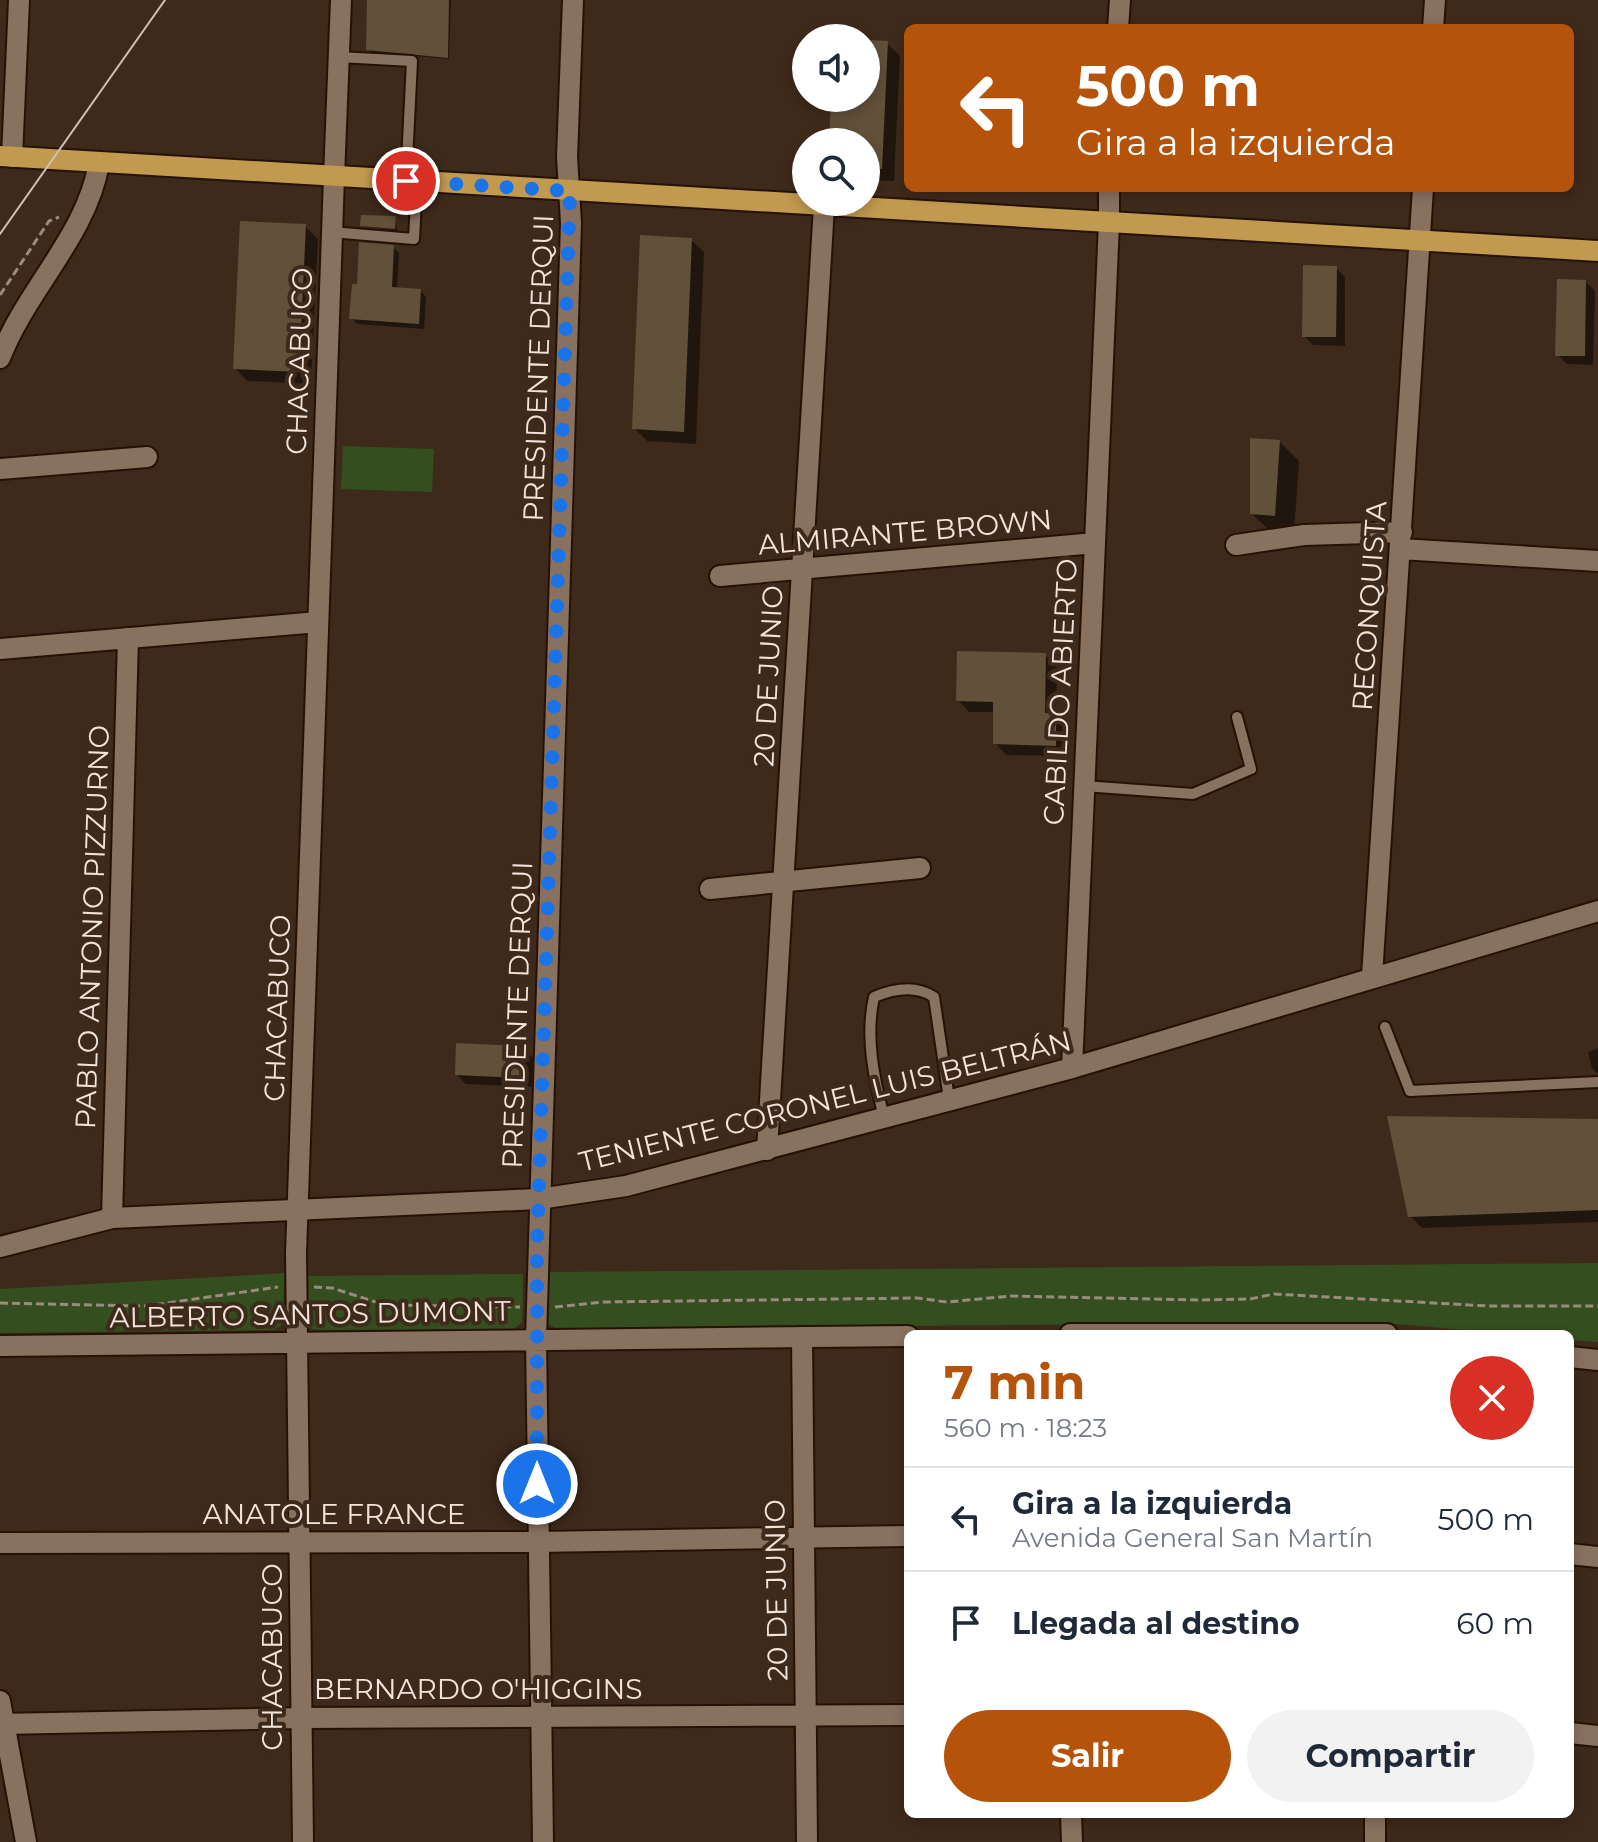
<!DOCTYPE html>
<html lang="es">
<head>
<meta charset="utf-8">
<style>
	body { margin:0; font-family:Montserrat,sans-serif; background:#f2f2f3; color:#1f2937; height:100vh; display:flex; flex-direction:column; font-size:30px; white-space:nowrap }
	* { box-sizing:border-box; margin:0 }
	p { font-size:26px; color:#747a83 }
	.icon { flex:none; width:44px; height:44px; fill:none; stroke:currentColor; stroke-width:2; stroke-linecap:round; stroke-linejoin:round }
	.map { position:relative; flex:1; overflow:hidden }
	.drawer { position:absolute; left:904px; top:1330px; width:670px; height:488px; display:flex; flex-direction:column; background:#fff; border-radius:12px; box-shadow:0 4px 12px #0003 }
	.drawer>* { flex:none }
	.top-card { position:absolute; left:904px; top:24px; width:670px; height:168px; border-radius:12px; box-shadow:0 4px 12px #0003; background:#b45309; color:#fff; overflow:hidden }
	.buttons { position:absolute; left:792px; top:24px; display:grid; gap:16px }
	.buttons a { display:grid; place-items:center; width:88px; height:88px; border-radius:50%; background:#fff; box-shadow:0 4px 12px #0003; font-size:40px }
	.pin { position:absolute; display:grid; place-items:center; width:68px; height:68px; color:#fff; margin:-34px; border:4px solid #fff; border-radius:50%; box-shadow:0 2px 8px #0007 }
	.me { position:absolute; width:88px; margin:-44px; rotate:0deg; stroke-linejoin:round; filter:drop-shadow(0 0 6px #0008) }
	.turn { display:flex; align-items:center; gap:28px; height:168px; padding:0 40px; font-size:36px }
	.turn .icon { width:104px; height:104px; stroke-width:2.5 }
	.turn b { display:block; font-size:56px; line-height:68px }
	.round { display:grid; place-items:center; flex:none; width:84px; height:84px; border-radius:42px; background:#f2f2f3 }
	.summary { display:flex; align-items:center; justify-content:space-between; height:136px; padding:0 40px }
	h1 { font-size:48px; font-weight:700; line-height:60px; color:#b45309 }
	.primary-button { display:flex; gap:16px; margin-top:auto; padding:16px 40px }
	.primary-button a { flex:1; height:92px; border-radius:48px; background:#b45309; color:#fff; font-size:32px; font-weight:700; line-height:92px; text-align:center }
	.primary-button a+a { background:#f2f2f3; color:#1f2937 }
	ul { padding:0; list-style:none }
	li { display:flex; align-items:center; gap:24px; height:104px; padding:0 40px; border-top:2px solid #e0e1e3 }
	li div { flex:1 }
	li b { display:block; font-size:30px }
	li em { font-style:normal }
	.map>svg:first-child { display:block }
</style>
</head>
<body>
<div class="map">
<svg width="1598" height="1842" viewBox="0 0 1598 1842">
	<rect width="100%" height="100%" fill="#3e2a1b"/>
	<path fill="#344e1f" d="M343,446L434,449L432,492L341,489Z
		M1598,1263V1342L1570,1340V1334H1509L1374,1322L558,1329L546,1323L547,1272Z
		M285,1273L282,1325L274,1330L0,1333V1289Z
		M523,1274L522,1322L514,1329L321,1330L312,1329L306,1323L305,1276Z"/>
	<path fill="#0007" d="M369,0H451L449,59L370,52Z
		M866,42L887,43L900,56L894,181L866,180V142H831L833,98H866Z
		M395,218L397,231L362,226Z
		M305,226L318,239L311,384L247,381L235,368Z
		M691,240L704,252L696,444L647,441L634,428Z
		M393,247L399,253L397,289L421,291L426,297L424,329L357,324L352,318L359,286Z
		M1336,268L1345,277V346L1313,345L1304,336Z
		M1586,282L1595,291L1593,365L1567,364L1558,355Z
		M1280,442L1299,461L1294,534L1272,533L1252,514Z
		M1045,655L1057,667L1056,716L1067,727V756L1006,755L995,743V712H969L958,700Z
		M523,1048L533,1058L532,1087L466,1084L457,1075Z
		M1598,1048V1074L1592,1068L1588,1052Z
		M1598,1121V1222L1422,1228L1410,1216Z"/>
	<path fill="#61503a" d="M367,0H449L448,58L366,50Z
		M866,40L888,41L882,169H866V142H829L831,98H866Z
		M361,215L396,216L395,229L360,226Z
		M240,221L306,224L299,372L233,369Z
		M640,235L692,238L684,432L632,429Z
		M359,242L394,245L392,287L421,289L419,324L349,319L352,284H357Z
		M1303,265L1337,266L1336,337H1302Z
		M1557,279L1586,280L1585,356H1555Z
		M1250,438L1280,440L1275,516L1250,514Z
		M957,651L1046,653L1045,713H1056V746L993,744V702L956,701Z
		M456,1043L524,1046L523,1078L455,1075Z
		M1387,1116L1598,1119V1210L1408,1217Z"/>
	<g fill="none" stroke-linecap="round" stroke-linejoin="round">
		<defs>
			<path id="service" d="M339,57L412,61L406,181
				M331,232L414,239L417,182
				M1084,786L1193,794L1251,769L1237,717
				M1385,1027L1410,1091L1598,1082
				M884,1117C874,1079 865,1037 874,997C893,989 916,985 934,997L949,1099"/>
			<path id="minor" d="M1433,28L1435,0
				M12,157L19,0
				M334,177L341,0
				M0,358C26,290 87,235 99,163
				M0,469L147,457
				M1236,545L1304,535L1402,532
				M1400,549L1598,561
				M720,576L1095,543
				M710,889L920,868
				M1372,976L1423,188
				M1072,1068L1109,223
				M767,1150L824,206
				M112,1218L128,638
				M802,1337L807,1842
				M536,1338L571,223L567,157L573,0
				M0,1543L538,1542L908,1536
				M1570,1554L1598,1557
				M0,1701L26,1842
				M0,1724L301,1718L908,1715
				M1570,1733L1598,1736
				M1071,1814L1072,1842
				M1375,1814V1842"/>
			<path id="tertiary" d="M1118,28L1120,0
				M1109,223V188
				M0,649L318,622
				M1070,1334H1387
				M536,1338L543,1842
				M0,1346L908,1336
				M1570,1357L1598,1360
				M303,1842L296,1253L334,177"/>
			<path id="secondary" d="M0,1247L112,1218L539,1199L626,1186L1072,1068L1598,911"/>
			<path id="primary" d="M0,156L1598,251"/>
		</defs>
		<use href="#service" stroke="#251204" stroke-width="14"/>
		<use href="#minor" stroke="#251204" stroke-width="24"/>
		<use href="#tertiary" stroke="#251204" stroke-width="24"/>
		<use href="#secondary" stroke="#251204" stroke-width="24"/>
		<use href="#primary" stroke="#251204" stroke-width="24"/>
		<path stroke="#9b8a7e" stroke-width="3" stroke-dasharray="8 4" stroke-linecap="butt" d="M0,295L49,221L59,217
			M314,1287L332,1288L385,1305L520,1307
			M0,1303L146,1306L278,1287
			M555,1307L603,1302L917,1298L947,1302L1011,1296L1202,1300L1250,1299L1274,1294L1488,1306H1598"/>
		<use href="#service" stroke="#897160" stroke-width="10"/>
		<use href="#minor" stroke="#897160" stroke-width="20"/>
		<use href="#tertiary" stroke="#897160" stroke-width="20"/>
		<use href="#secondary" stroke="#897160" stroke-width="20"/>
		<use href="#primary" stroke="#c1994f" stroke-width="20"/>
		<path stroke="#d0c1b6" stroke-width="2" d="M0,234L165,0"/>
	</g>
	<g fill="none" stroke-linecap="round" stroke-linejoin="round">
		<path stroke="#1a73e8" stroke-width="14" stroke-dasharray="0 25.2" d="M406,181L570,191L537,1249V1484"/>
	</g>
	<g text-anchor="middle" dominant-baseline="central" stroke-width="8" stroke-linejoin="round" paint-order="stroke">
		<g font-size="28" fill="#f2e4da" stroke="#3e2a1b">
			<text transform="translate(299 361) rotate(-88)">CHACABUCO</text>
			<text transform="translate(538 368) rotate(-88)">PRESIDENTE DERQUI</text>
			<text transform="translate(905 532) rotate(-5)">ALMIRANTE BROWN</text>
			<text transform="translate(1369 606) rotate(-86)">RECONQUISTA</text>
			<text transform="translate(768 676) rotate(-87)">20 DE JUNIO</text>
			<text transform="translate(1060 692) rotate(-87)">CABILDO ABIERTO</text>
			<text transform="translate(92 927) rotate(-88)">PABLO ANTONIO PIZZURNO</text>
			<text transform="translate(277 1008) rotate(-88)">CHACABUCO</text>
			<text transform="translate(517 1015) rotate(-88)">PRESIDENTE DERQUI</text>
			<text transform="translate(825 1101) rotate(-14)">TENIENTE CORONEL LUIS BELTRÁN</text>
			<text transform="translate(310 1314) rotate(-1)">ALBERTO SANTOS DUMONT</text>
			<text x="334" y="1514">ANATOLE FRANCE</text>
			<text transform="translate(776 1590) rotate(-91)">20 DE JUNIO</text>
			<text transform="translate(272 1657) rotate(-90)">CHACABUCO</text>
			<text x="478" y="1689">BERNARDO O'HIGGINS</text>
		</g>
	</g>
</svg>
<div class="buttons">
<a><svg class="icon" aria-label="sound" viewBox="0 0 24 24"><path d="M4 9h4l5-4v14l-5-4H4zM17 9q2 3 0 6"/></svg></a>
<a><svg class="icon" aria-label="search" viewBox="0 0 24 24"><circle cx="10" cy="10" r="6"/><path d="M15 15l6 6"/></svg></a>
</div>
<div class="pin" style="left:406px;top:181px;background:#d93025"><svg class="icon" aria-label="arrive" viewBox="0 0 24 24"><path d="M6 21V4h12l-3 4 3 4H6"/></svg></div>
<svg class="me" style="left:537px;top:1484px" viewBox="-20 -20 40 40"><circle r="17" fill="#1a73e8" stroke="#fff" stroke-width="3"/><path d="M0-11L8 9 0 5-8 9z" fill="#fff"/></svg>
<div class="top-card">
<div class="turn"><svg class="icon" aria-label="left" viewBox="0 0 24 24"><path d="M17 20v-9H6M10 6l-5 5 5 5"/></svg><div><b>500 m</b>Gira a la izquierda</div></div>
</div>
<section class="drawer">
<div class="summary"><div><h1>7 min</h1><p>560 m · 18:23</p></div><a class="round" style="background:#d93025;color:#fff"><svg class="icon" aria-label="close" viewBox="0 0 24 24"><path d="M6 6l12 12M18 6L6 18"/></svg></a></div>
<ul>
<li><svg class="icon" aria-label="left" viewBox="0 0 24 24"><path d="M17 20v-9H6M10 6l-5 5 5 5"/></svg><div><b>Gira a la izquierda</b><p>Avenida General San Martín</p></div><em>500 m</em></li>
<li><svg class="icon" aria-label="arrive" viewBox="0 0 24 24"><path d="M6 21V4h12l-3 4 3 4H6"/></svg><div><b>Llegada al destino</b></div><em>60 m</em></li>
</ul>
<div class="primary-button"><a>Salir</a><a>Compartir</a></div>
</section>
</div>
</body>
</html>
